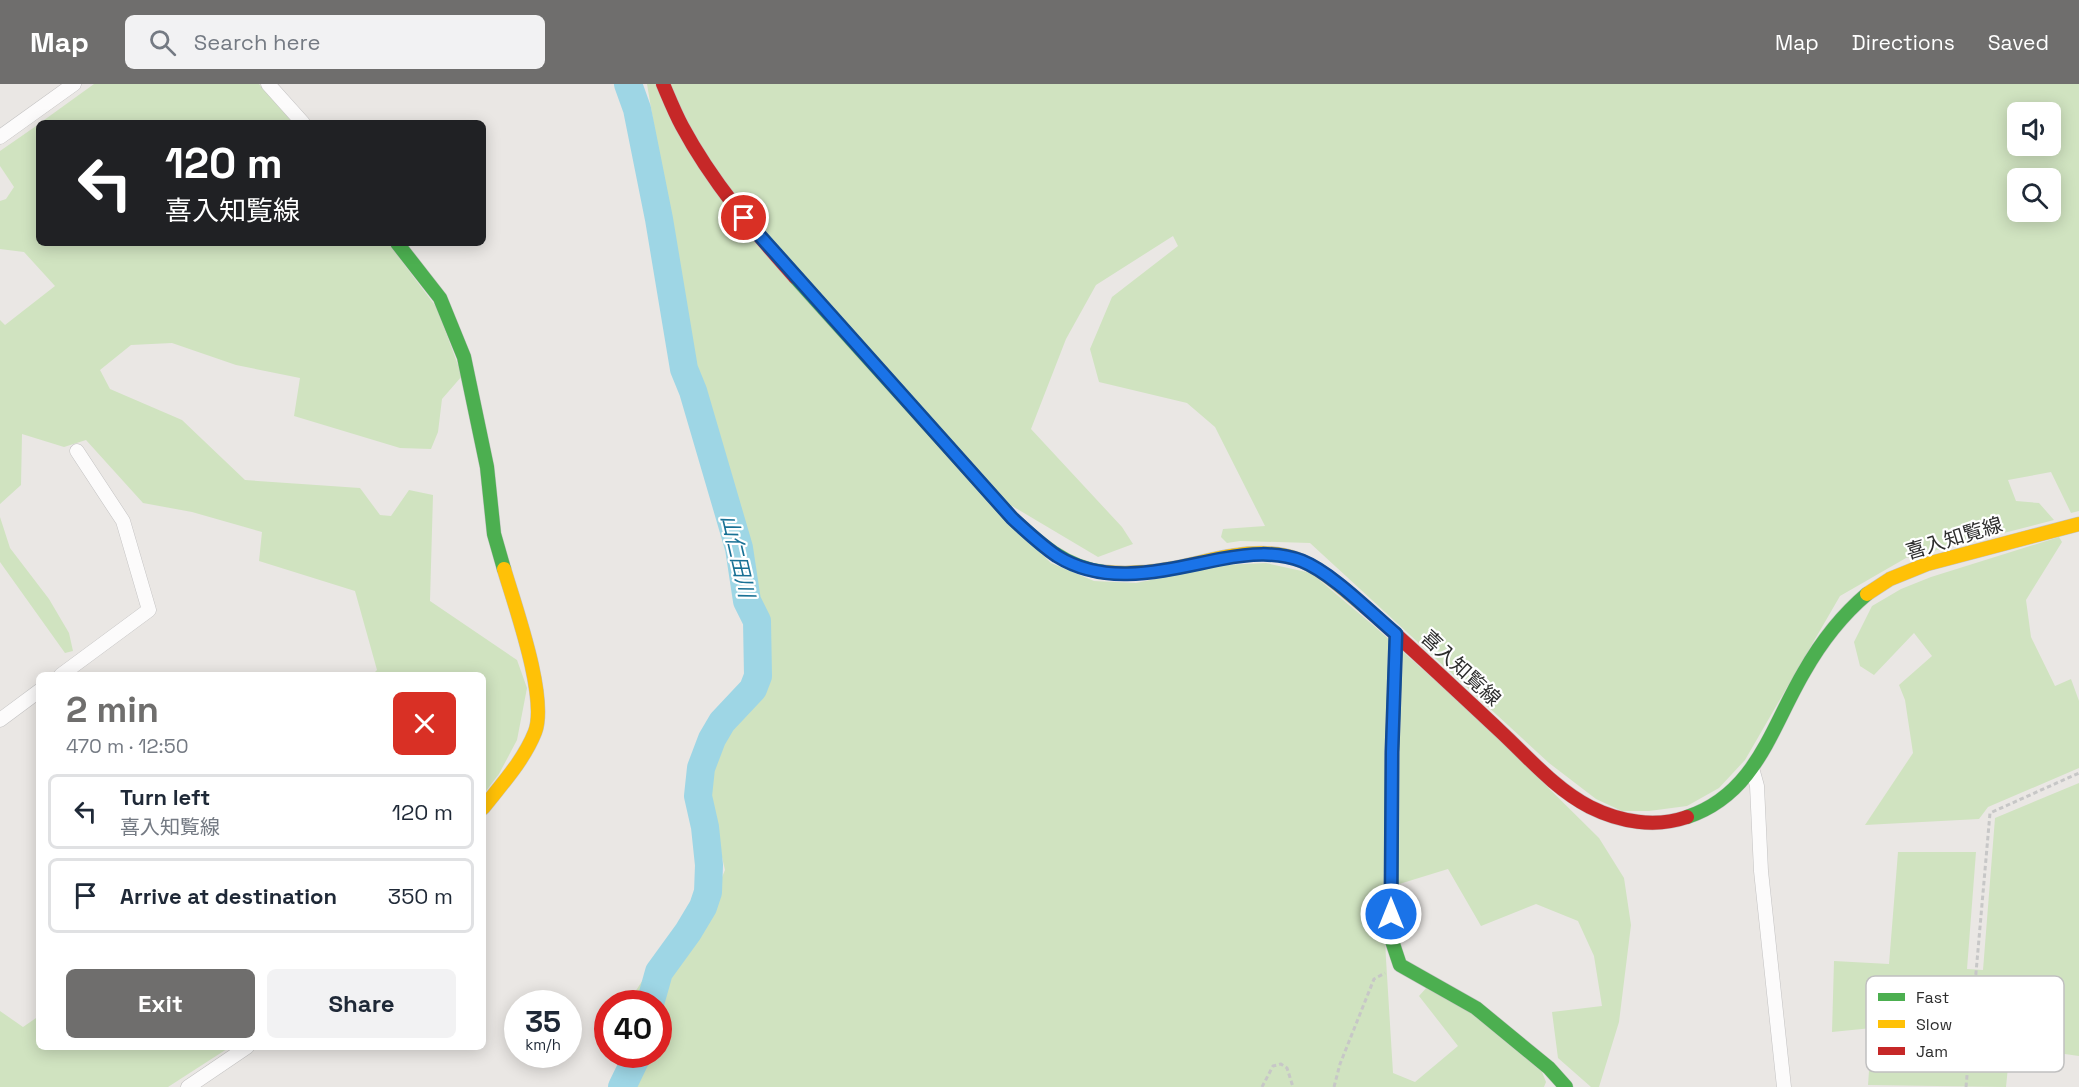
<!DOCTYPE html>
<html lang="en">
<head>
<meta charset="utf-8">
<style>
	body { margin:0; font-family:"Space Grotesk","Noto Sans JP",sans-serif; background:#f2f2f3; color:#1f2937; height:100vh; display:flex; flex-direction:column; font-size:22px; white-space:nowrap }
	* { box-sizing:border-box; margin:0 }
	p { font-size:20px; color:#747a83 }
	.icon { flex:none; width:33px; height:33px; fill:none; stroke:currentColor; stroke-width:2; stroke-linecap:round; stroke-linejoin:round }
	.map { position:relative; flex:1; overflow:hidden }
	.sheet { position:absolute; left:36px; top:588px; width:450px; height:378px; display:flex; flex-direction:column; background:#fff; border-radius:9px; box-shadow:0 3px 15px #0003 }
	.sheet>* { flex:none }
	.guide { position:absolute; left:36px; top:36px; width:450px; height:126px; border-radius:9px; box-shadow:0 3px 15px #0003; background:#202124; color:#fff; overflow:hidden }
	.controls { position:absolute; left:2007px; top:18px; display:grid; gap:12px }
	.controls a { display:grid; place-items:center; width:54px; height:54px; border-radius:9px; background:#fff; box-shadow:0 3px 15px #0003; font-size:30px }
	.speed { position:absolute; left:504px; top:906px; display:flex; gap:12px; font-size:30px; font-weight:700; text-align:center }
	.speed>* { display:grid; place-content:center; width:78px; height:78px; border-radius:50%; background:#fff; box-shadow:0 3px 15px #0003; line-height:1 }
	.speed small { font-size:15px; font-weight:400 }
	.speed .limit { border:9px solid #d22; background:#fff; color:#111 }
	.pin { position:absolute; display:grid; place-items:center; width:51px; height:51px; color:#fff; margin:-26px; border:3px solid #fff; border-radius:50%; box-shadow:0 2px 6px #0007 }
	.me { position:absolute; width:66px; margin:-33px; rotate:0deg; stroke-linejoin:round; filter:drop-shadow(0 0 4px #0008) }
	.turn { display:flex; align-items:center; gap:21px; height:126px; padding:0 30px; font-size:27px }
	.turn .icon { width:78px; height:78px; stroke-width:2.5 }
	.turn b { display:block; font-size:42px; line-height:51px }
	.round { display:grid; place-items:center; flex:none; width:63px; height:63px; border-radius:9px; background:#f2f2f3 }
	.headline { display:flex; align-items:center; justify-content:space-between; height:102px; padding:0 30px }
	h1 { font-size:36px; font-weight:800; line-height:45px; color:#6f6e6d }
	.cta { display:flex; gap:12px; margin-top:auto; padding:12px 30px }
	.cta a { flex:1; height:69px; border-radius:9px; background:#6f6e6d; color:#fff; font-size:24px; font-weight:800; line-height:69px; text-align:center }
	.cta a+a { background:#f2f2f3; color:#1f2937 }
	ul { padding:0; list-style:none }
	li { display:flex; align-items:center; gap:18px; height:75px; margin:0 12px 9px; padding:0 18px; border:3px solid #e0e1e3; border-radius:9px }
	li div { flex:1 }
	li b { display:block; font-size:22px }
	li em { font-style:normal }
	header { display:flex; align-items:center; gap:36px; box-sizing:border-box; height:84px; padding:0 30px; background:#6f6e6d; color:#fff }
	header strong { font-size:28px }
	nav { display:flex; gap:33px; margin-inline-start:auto; font-size:21px }
	.search { width:420px; height:54px; background:#f2f2f3; display:flex; align-items:center; gap:15px; box-sizing:border-box; padding:0 21px; border-radius:9px; color:#747a83; font-size:22px }
	.map>svg:first-child { display:block }
</style>
</head>
<body>
<header>
<strong>Map</strong>
<div class="search"><svg class="icon" aria-label="search" viewBox="0 0 24 24"><circle cx="10" cy="10" r="6"/><path d="M15 15l6 6"/></svg>Search here</div>
<nav><a>Map</a><a>Directions</a><a>Saved</a></nav>
</header>
<div class="map">
<svg width="2079" height="1003" viewBox="0 0 2079 1003">
	<rect width="100%" height="100%" fill="#eae7e4"/>
	<path fill="#d0e3c0" fill-rule="evenodd" d="M94,0H259L293,39H40Z
		M647,0H2079V427L2071,429L2051,388L2008,396L2016,417L2039,419L2054,436L1906,474L1840,512L1745,676L1719,704L1687,722L1649,727H1622L1596,715L1549,679L1310,459L1240,457L1227,459L1221,453L1223,445L1265,442L1215,343L1187,319L1099,298L1090,265L1112,213L1178,162L1173,152L1096,201L1066,255L1031,345L1122,443L1133,460L1098,473L1012,422L1001,430L1051,479L1094,497L1136,499L1224,481L1266,479L1311,489L1374,542L1484,640L1599,754L1624,794L1631,841L1619,938L1599,1003H1591L1558,974L1552,928L1602,922L1594,872L1578,837L1536,820L1481,842L1448,785L1383,805L1386,875L1393,989L1415,998L1458,962L1419,912L1428,902L1470,927L1542,988L1546,998L1544,1003H632L626,971L658,970V920L629,919V917L685,832L718,803L725,786L704,696L718,656L764,602L766,593L765,534L738,429L696,292ZM2018,28H2050V62H2018ZM2018,94H2050V128H2018Z
		M39,40V159H388L437,224L462,292L442,315L438,348L431,365L400,364L294,332L300,294L236,281L172,259L131,261L100,286L110,305L182,336L245,396L360,404L380,431L391,432L409,406L433,411L430,517L517,576L527,604L517,656L499,690L483,711V591H372L377,586L355,507L259,477L262,448L192,428L143,419L86,356L64,363L22,350L21,401L0,420V236L5,241L55,202L24,168L0,165V117L6,115L14,103L0,82V67Z
		M0,433L10,464L49,515L69,549L73,567L65,569L0,478Z
		M2059,453L2062,458L2026,516L2031,553L2055,602L2071,595L2079,617V684L1988,723L1979,735L1865,741L1913,669L1905,616L1899,601L1932,572L1914,549L1874,591L1860,582L1854,558L1872,522L1901,505L1931,493Z
		M2079,699V972L2022,964L2020,928L1993,927L1989,972L2009,973L2006,1003L1868,1001L1872,944L1832,948L1834,877L1889,880L1898,768H1976L1967,885L1983,886L1995,734Z
		M0,927L23,943L39,932V963H230L168,1003H0Z"/>
	<g fill="none" stroke-linecap="round" stroke-linejoin="round">
		<path stroke="#9ed6e5" stroke-width="28" d="M628,0L637,25L659,135L684,285L693,307L739,464L747,517L757,537L758,592L753,605L722,638L712,655L701,684L698,712L705,743L709,781L708,808L703,823L688,848L659,888L650,920
			M622,1003L638,970"/>
		<defs>
			<path id="street" d="M268,0L303,39
				M0,53L74,0
				M61,591L149,526L123,437L77,367
				M0,636L39,607
				M1752,684L1757,702L1761,787L1784,1003
				M188,1003L247,963"/>
			<path id="fast" d="M397,159L440,214L464,273L487,383L494,450L504,485
				M795,193L1012,434C1039,459 1066,484 1104,488
				M1396,550L1392,668L1391,854L1400,881L1476,924L1549,984L1566,1003
				M1687,733C1756,710 1771,644 1804,588C1821,558 1841,532 1867,510"/>
			<path id="slow" d="M1104,488C1126,490 1147,489 1169,485C1209,478 1256,460 1297,475C1323,485 1344,506 1365,523
				M1867,510L1890,495L1927,480L2079,440
				M483,724C502,700 524,676 535,648C548,614 515,522 504,485"/>
			<path id="jam" d="M663,0C669,14 675,29 682,42C712,98 753,146 795,193
				M1365,523C1411,563 1455,605 1500,647C1528,673 1555,705 1590,723C1620,738 1655,744 1687,733"/>
		</defs>
		<use href="#street" stroke="#c3c2c2" stroke-width="15"/>
		<use href="#fast" stroke="#c3c2c2" stroke-width="15"/>
		<use href="#slow" stroke="#c3c2c2" stroke-width="15"/>
		<use href="#jam" stroke="#c3c2c2" stroke-width="15"/>
		<path stroke="#c7c7c7" stroke-width="3" stroke-dasharray="4.5 3" stroke-linecap="butt" d="M1262,1003L1273,982L1281,980L1287,984L1293,1003
			M1334,1003L1340,980L1374,895L1385,889
			M1966,1003L1990,729L2079,689"/>
		<use href="#street" stroke="#fcfbfb" stroke-width="14"/>
		<use href="#fast" stroke="#4caf50" stroke-width="14"/>
		<use href="#slow" stroke="#ffc107" stroke-width="14"/>
		<use href="#jam" stroke="#c62828" stroke-width="14"/>
	</g>
	<g fill="none" stroke-linecap="round" stroke-linejoin="round">
		<defs>
			<path id="route" d="M744,134L1012,434C1027,448 1041,461 1057,472C1108,504 1168,485 1221,475C1248,470 1276,467 1302,477C1332,489 1370,528 1396,550L1392,668L1391,830"/>
		</defs>
		<use href="#route" stroke="#114b97" stroke-width="15"/>
		<use href="#route" stroke="#1a73e8" stroke-width="10"/>
	</g>
	<g text-anchor="middle" dominant-baseline="central" stroke-width="4.5" stroke-linejoin="round" paint-order="stroke">
		<g font-size="20" fill="#2d2d2d" stroke="#fff">
			<text transform="translate(1954 454) rotate(-17)">喜入知覧線</text>
			<text transform="translate(1461 584) rotate(43)">喜入知覧線</text>
		</g>
		<g font-size="21" font-style="italic" fill="#197195" stroke="#fff">
			<text transform="translate(738 472) rotate(77)">山仁田川</text>
		</g>
	</g>
	<rect x="1866" y="892" width="198" height="96" rx="9" fill="#fff" stroke="#c0c0c0" stroke-width="1.5"/>
	<rect x="1878" y="909" width="27" height="8" fill="#4caf50"/>
	<rect x="1878" y="936" width="27" height="8" fill="#ffc107"/>
	<rect x="1878" y="963" width="27" height="8" fill="#c62828"/>
	<g font-size="16" fill="#2d2d2d">
		<text x="1916" y="919">Fast</text>
		<text x="1916" y="946">Slow</text>
		<text x="1916" y="973">Jam</text>
	</g>
</svg>
<div class="controls">
<a><svg class="icon" aria-label="sound" viewBox="0 0 24 24"><path d="M4 9h4l5-4v14l-5-4H4zM17 9q2 3 0 6"/></svg></a>
<a><svg class="icon" aria-label="search" viewBox="0 0 24 24"><circle cx="10" cy="10" r="6"/><path d="M15 15l6 6"/></svg></a>
</div>
<div class="speed"><div>35<small>km/h</small></div><div class="limit">40</div></div>
<div class="pin" style="left:744px;top:134px;background:#d93025"><svg class="icon" aria-label="arrive" viewBox="0 0 24 24"><path d="M6 21V4h12l-3 4 3 4H6"/></svg></div>
<svg class="me" style="left:1391px;top:830px" viewBox="-20 -20 40 40"><circle r="17" fill="#1a73e8" stroke="#fff" stroke-width="3"/><path d="M0-11L8 9 0 5-8 9z" fill="#fff"/></svg>
<div class="guide">
<div class="turn"><svg class="icon" aria-label="left" viewBox="0 0 24 24"><path d="M17 20v-9H6M10 6l-5 5 5 5"/></svg><div><b>120 m</b>喜入知覧線</div></div>
</div>
<section class="sheet">
<div class="headline"><div><h1>2 min</h1><p>470 m · 12:50</p></div><a class="round" style="background:#d93025;color:#fff"><svg class="icon" aria-label="close" viewBox="0 0 24 24"><path d="M6 6l12 12M18 6L6 18"/></svg></a></div>
<ul>
<li><svg class="icon" aria-label="left" viewBox="0 0 24 24"><path d="M17 20v-9H6M10 6l-5 5 5 5"/></svg><div><b>Turn left</b><p>喜入知覧線</p></div><em>120 m</em></li>
<li><svg class="icon" aria-label="arrive" viewBox="0 0 24 24"><path d="M6 21V4h12l-3 4 3 4H6"/></svg><div><b>Arrive at destination</b></div><em>350 m</em></li>
</ul>
<div class="cta"><a>Exit</a><a>Share</a></div>
</section>
</div>
</body>
</html>
